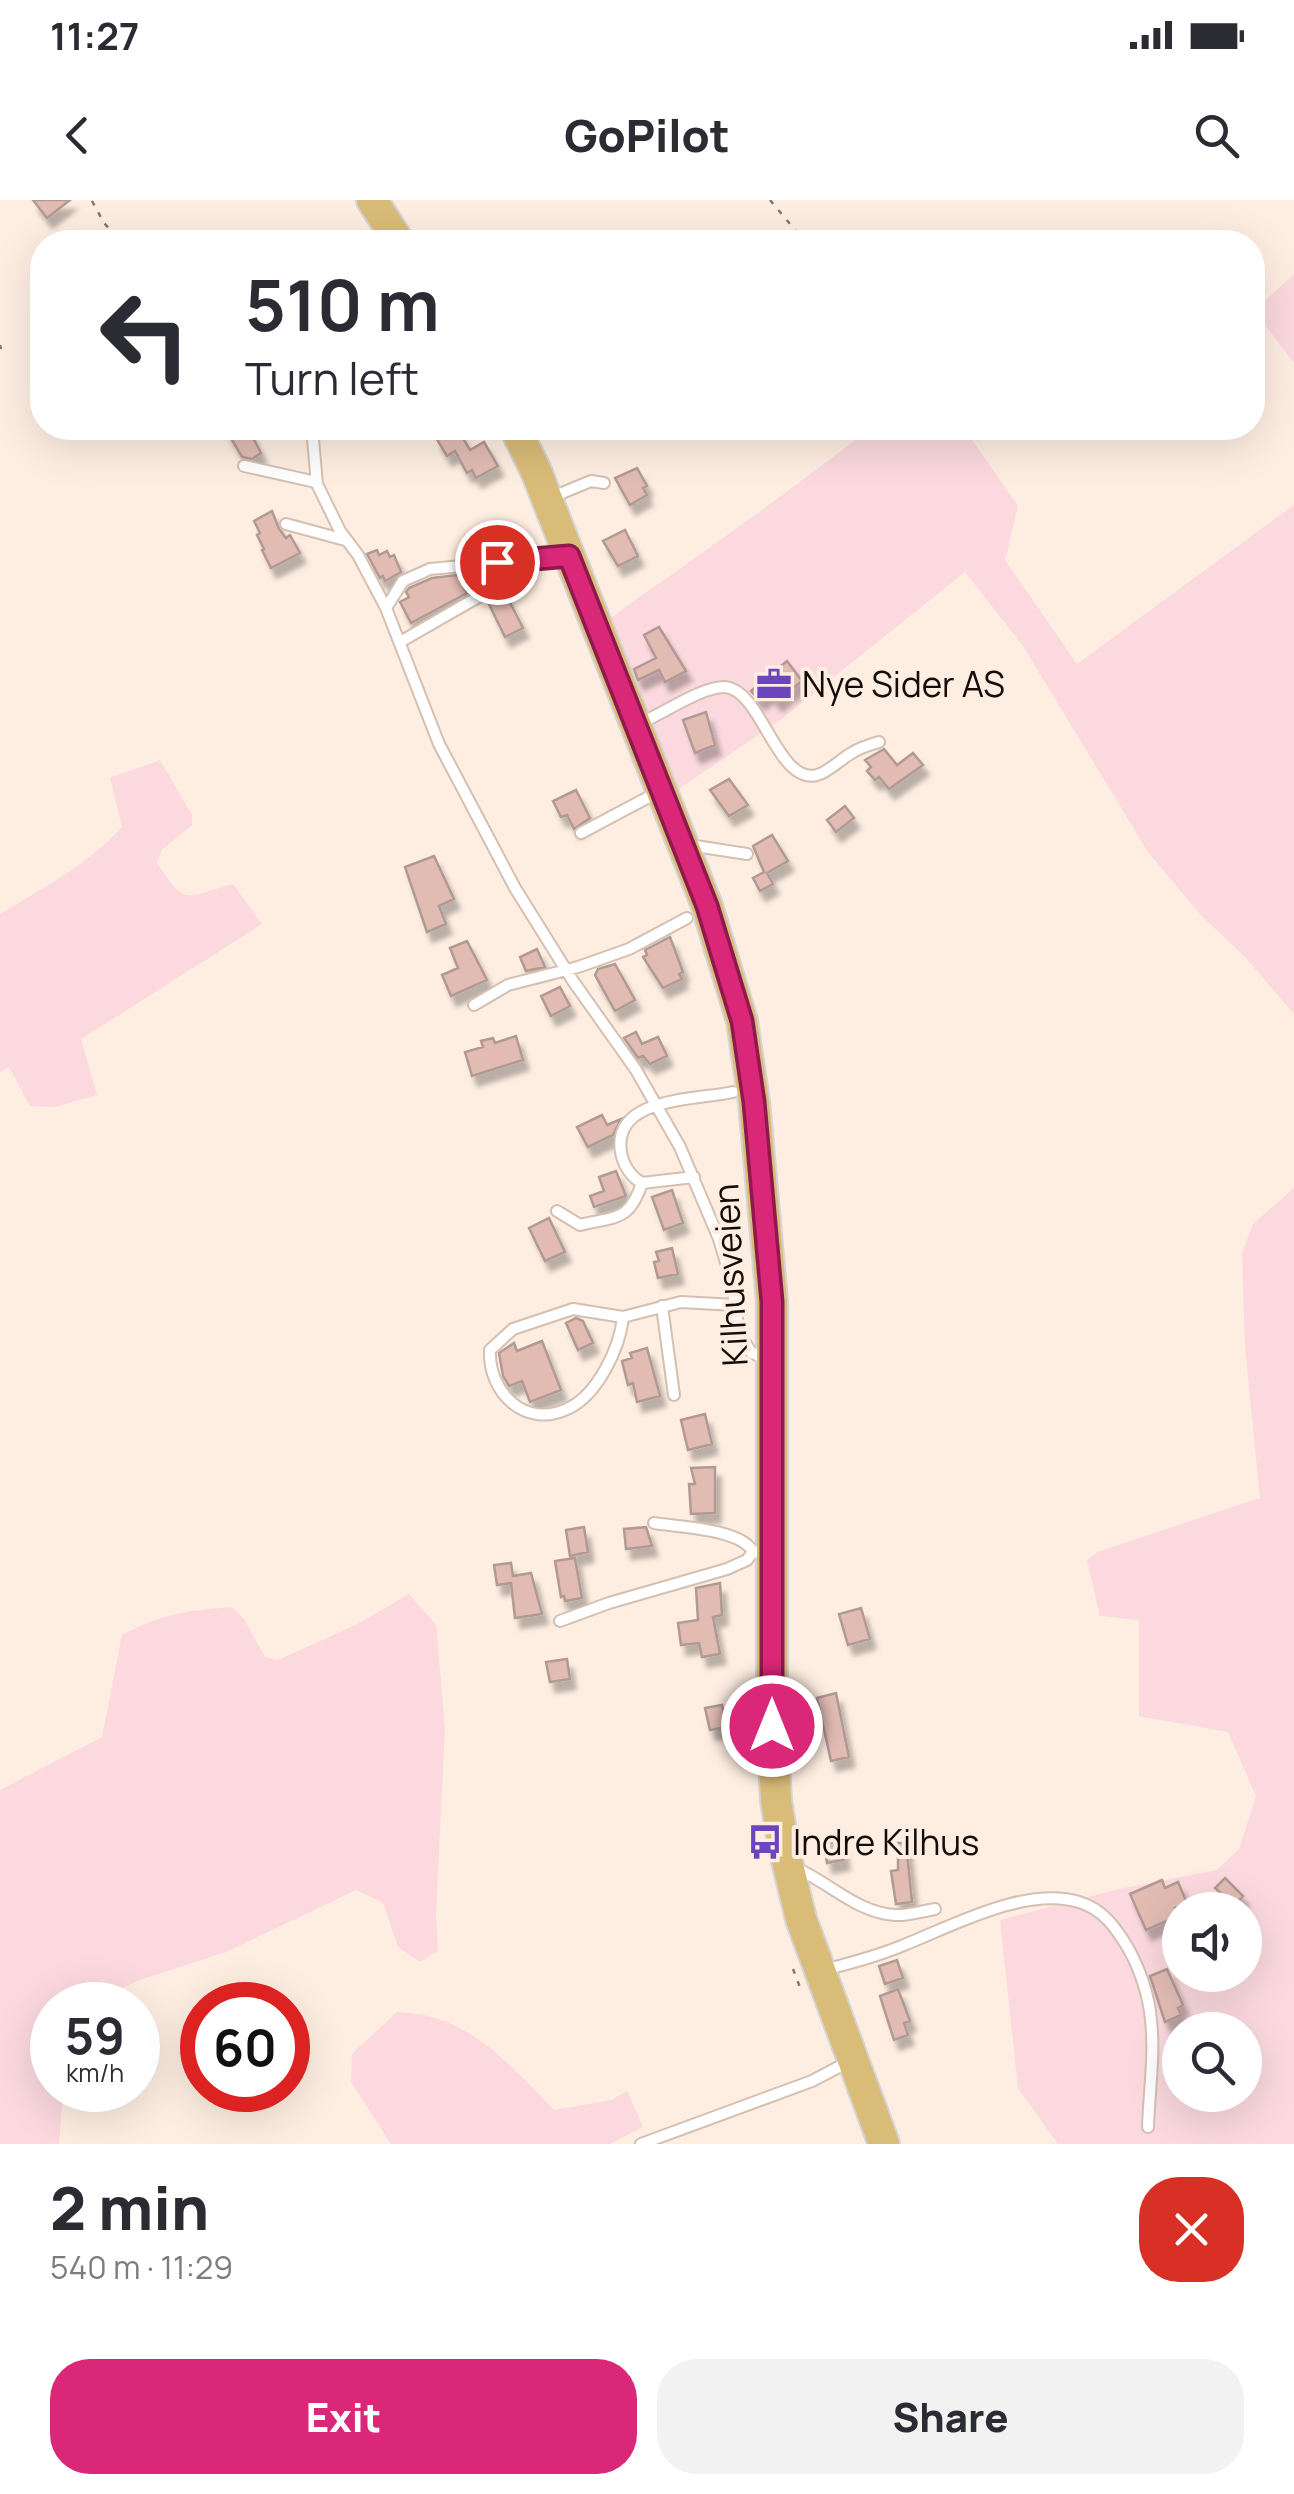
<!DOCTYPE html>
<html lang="en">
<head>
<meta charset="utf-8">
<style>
	body { margin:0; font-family:Manrope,sans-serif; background:#f2f2f3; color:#2b2b33; height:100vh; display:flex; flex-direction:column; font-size:38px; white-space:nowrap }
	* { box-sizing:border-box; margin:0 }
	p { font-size:32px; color:#7c7c81 }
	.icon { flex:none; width:55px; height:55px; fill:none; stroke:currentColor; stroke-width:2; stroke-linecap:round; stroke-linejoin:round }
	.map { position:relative; height:1944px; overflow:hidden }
	.panel { display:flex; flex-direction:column; background:#fff; flex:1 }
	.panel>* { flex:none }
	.banner { position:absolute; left:30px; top:30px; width:1235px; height:210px; border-radius:40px; box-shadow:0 10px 40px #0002; background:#fff; color:#2b2b33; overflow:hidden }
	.controls { position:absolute; left:1162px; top:1692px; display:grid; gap:20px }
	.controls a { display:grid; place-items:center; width:100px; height:100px; border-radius:50%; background:#fff; box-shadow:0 10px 40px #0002; font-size:50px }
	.speed { position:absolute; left:30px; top:1782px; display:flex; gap:20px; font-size:50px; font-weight:700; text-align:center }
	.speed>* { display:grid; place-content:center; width:130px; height:130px; border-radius:50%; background:#fff; box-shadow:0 10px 40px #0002; line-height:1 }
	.speed small { font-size:25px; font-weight:400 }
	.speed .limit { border:15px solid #d22; background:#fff; color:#111 }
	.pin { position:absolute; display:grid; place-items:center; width:85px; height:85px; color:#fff; margin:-42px; border:5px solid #fff; border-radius:50%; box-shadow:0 2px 10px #0007 }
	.me { position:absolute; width:110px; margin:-55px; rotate:0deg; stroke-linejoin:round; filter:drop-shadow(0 0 8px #0008) }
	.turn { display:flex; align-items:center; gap:35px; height:210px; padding:0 50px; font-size:45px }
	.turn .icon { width:130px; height:130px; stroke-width:2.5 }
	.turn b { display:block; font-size:70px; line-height:85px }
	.round { display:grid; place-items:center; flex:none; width:105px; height:105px; border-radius:40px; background:#f2f2f3 }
	.summary { display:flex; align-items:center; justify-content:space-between; height:170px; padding:0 50px }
	h1 { font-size:60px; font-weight:800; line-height:75px }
	.action { display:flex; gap:20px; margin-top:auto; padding:20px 50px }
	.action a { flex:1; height:115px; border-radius:40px; background:#db2777; color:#fff; font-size:40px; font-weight:800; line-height:115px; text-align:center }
	.action a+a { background:#f2f2f3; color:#2b2b33 }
	.status { display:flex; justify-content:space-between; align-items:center; height:70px; padding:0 50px; background:#fff; direction:ltr }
	.status svg { height:28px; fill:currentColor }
	header { display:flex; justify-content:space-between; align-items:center; height:130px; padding:0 50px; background:#fff; font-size:45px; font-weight:800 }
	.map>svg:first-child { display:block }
</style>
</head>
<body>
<div class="status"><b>11:27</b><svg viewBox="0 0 49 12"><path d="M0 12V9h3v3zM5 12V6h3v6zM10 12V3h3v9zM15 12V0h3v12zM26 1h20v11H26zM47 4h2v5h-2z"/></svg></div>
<header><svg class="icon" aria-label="back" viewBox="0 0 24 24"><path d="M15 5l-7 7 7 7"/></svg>GoPilot<svg class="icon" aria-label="search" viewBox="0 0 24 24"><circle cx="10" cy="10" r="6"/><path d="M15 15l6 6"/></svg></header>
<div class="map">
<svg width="1294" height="1944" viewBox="0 0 1294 1944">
	<defs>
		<filter id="shadow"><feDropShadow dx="5.5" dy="10" stdDeviation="2.5" flood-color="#0004"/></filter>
	</defs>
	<rect width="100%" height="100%" fill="#feeee2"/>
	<path fill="#fbd9de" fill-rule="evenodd" d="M1294,74V163L1254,111Z
		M870,228H964L1018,306L1005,360L1077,464L1294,305V814L1246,758L1199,713L1148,652L1023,446L965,372L779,521L668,596L589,438C620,407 653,389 688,363C750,319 811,275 870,228Z
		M160,560L192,615V625L162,650L157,663C187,708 184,697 233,684L262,724L81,839L97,895L55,907L30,906L9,867L0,872V714C43,688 89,664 122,627L110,578Z
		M1294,988V1944H1058L1018,1888L1000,1720L1119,1689L1217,1670L1239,1649L1256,1596L1228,1532L1139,1516V1420L1100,1416L1087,1360L1098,1352L1260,1298L1245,1146L1242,1053L1253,1024ZM1180,1710H1245V1775H1180ZM1180,1830H1245V1895H1180Z
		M409,1394L436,1425L445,1527L436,1714L438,1751L420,1762L398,1747L383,1703L356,1690L226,1752L140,1780L84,1805H52V1890H63L59,1944H0V1590L102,1537L122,1435C164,1413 186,1411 232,1407L244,1419L265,1457L278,1460L358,1424Z
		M397,1812C469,1814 507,1863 554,1910L612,1900L627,1891L643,1927L610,1944H391L351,1882L352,1854Z"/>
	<path fill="#e2bcb3" stroke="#b19994" stroke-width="2.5" filter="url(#shadow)" d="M33,0H70L47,18Z
		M225,228H248L261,253L252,259L242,257Z
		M453,228H457L470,250L484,242L498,266L476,278L472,270L467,273L455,251L447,256L436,238Z
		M637,268L647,286L643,288L647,295L630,305L615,278Z
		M272,311L279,329L286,338L290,335L300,353L271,368L262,350L264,349L257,335L260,333L254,321Z
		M625,330L638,356L618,366L603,341Z
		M377,350L379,355L387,351L390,357L394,355L401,372L385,381L383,376L380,378L367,354Z
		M457,375L467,393L411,423L400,402L409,397L406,392L409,388L432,378Z
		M505,393L523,428L505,437L488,402Z
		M659,427L686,471L665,482L659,470L638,480L634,469L656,458L644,435Z
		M787,461L802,481L777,501L769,492L759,500L751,491Z
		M706,512L715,545L695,553L683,520Z
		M884,549L897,565L913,553L923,565L889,589L879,577L875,580L867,571L871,567L865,560Z
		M729,579L748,605L729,616L710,590Z
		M576,590L590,618L574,629L567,615L561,617L553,601Z
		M845,606L854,618L836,632L827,620Z
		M772,635L788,661L767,673L773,684L760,691L753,678L764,672L753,646Z
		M434,656L454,699L439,706L446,724L427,732L405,667Z
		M670,737L683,772L679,774L682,779L663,788L643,757L647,755L645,750Z
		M467,741L487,780L451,796L442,775L458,768L450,748Z
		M537,749L545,767L526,771L520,757Z
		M615,764L635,800L615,811L595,775L598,769Z
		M560,787L570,806L551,816L541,796Z
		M636,832L642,844L658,837L667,856L650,864L643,856L638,858L624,838Z
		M516,836L523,860L472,876L465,852L483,847L481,841L493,838L495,843Z
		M602,915L607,925L621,919L613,935L588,947L577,927Z
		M616,971L626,996L594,1007L590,996L604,991L599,977Z
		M672,990L683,1023L664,1030L652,997Z
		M549,1018L565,1052L545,1061L529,1028Z
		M672,1048L678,1074L658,1078L654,1062L659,1061L656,1052Z
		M576,1118L583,1121L593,1143L578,1150L566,1123Z
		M542,1141L561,1190L530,1202L522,1181L509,1186L503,1176L499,1153L514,1143L517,1151Z
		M647,1148L660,1196L637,1202L633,1183L628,1185L622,1161L632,1158L630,1153Z
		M705,1214L712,1244L688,1250L681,1220Z
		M715,1267V1313L691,1314L689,1284H695L691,1268Z
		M584,1327L588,1352L570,1356L566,1330Z
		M646,1327L652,1346L626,1349L624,1329Z
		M575,1358L582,1398L565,1401L564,1396L561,1397L555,1361Z
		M511,1363L513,1376L531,1373L542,1414L515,1418L511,1383L497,1385L494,1365Z
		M720,1383L722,1415L713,1417L720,1454L702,1457L699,1443L681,1445L678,1423L698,1420L696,1388Z
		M861,1408L870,1439L848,1445L839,1414Z
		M567,1459L570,1479L550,1482L546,1462Z
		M836,1493L849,1557L831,1561L817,1498Z
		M722,1505L727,1527L710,1530L705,1508Z
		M841,1641L844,1660L827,1663L824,1643Z
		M898,1643H906L912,1702L896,1704L891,1671L898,1670Z
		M1225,1678L1243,1696L1234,1706L1215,1688Z
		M1162,1680L1165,1688L1178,1682L1187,1703L1175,1708L1178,1716L1146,1730L1130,1694Z
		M897,1760L903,1778L885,1784L879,1766Z
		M1167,1769L1183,1805L1178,1808L1181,1815L1165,1822L1150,1776Z
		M898,1789L910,1821L904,1823L908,1835L894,1840L880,1796Z"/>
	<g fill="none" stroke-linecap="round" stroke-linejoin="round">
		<defs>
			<path id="service" d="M312,228L317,284L340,331L358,355L386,408L439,544L515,688L573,781L636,870L680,947L719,1039L732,1083L739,1133L751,1152L768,1161
				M244,266L316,282
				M550,298L591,281L604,283
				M286,324L345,340
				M386,408L403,381L430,369L568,356
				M400,442L541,361
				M638,524C661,515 702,486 725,487C762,490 777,585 817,575C827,573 840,560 850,554C859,548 868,545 879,542
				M581,633L660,591
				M689,645L747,654
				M474,805L508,785L578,767L629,749L687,718
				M642,983C631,977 623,965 621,952C612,896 699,900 733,892
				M557,1011L580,1025C616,1016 629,1022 642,983L694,977
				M662,1106L674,1195
				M623,1117C620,1148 597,1196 567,1209C525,1229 488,1192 490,1150L513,1129L573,1109L623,1117L681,1102L735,1105
				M654,1323C679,1327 742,1329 753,1352
				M560,1421L609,1403L727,1369L747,1360L753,1352H767
				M793,1667C827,1680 856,1713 895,1715C908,1716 922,1711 935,1709
				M824,1770C851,1763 878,1756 904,1745C954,1725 1026,1686 1079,1702C1103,1709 1116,1728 1128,1748C1140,1769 1149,1796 1151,1820C1155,1856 1149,1892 1148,1927
				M641,1944L812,1881L850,1861"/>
			<path id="primary" d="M372,0L399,42
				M515,228L536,271L707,706L742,821L754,902L772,1101V1526L776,1600L783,1644L801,1719L884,1944"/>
		</defs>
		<use href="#service" stroke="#d4c0b2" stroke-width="14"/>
		<use href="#primary" stroke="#d5d3d3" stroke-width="34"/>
		<path stroke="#82766f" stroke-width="2.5" stroke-dasharray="5 8" stroke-linecap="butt" d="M770,0L805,42
			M92,1L104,23L121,42
			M0,145L1,149
			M793,1769L801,1790"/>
		<use href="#service" stroke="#fff" stroke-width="10"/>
		<use href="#primary" stroke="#dabc79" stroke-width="30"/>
	</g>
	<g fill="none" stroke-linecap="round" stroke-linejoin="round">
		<defs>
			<path id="route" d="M497,362L569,356L707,706L742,821L754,902L772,1102V1526"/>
		</defs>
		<use href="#route" stroke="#8e194d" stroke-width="25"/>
		<use href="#route" stroke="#db2777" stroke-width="18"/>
	</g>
	<defs>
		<symbol id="office-bare" viewBox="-9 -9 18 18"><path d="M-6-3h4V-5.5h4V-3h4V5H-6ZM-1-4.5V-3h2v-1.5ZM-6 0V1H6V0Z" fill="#6b45be" stroke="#feeee2" stroke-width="2.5" paint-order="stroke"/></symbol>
		<symbol id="bus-bare" viewBox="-9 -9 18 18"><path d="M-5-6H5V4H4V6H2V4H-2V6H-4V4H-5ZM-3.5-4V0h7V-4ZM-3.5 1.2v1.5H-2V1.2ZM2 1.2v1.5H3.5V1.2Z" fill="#6b45be" stroke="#feeee2" stroke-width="2.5" paint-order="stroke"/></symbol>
	</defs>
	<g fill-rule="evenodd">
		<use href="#office-bare" x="749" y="459" width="50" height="50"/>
		<use href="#bus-bare" x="740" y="1617" width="50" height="50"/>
	</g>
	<g text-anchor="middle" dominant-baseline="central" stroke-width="8" stroke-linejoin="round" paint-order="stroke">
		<g font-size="35" fill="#130c08" stroke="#feeee2" text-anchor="start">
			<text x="802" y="484">Nye Sider AS</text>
			<text x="793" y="1642">Indre Kilhus</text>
		</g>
		<g font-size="35" fill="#130c08" stroke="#feeee2">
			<text transform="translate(730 1075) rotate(-93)">Kilhusveien</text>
		</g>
	</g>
</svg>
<div class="controls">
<a><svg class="icon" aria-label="sound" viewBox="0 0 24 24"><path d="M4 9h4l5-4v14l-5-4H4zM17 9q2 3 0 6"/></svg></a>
<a><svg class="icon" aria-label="search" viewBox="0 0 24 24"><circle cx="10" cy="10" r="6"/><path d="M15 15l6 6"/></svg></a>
</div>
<div class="speed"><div>59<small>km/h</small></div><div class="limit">60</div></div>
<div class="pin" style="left:497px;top:362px;background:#d93025"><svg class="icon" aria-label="arrive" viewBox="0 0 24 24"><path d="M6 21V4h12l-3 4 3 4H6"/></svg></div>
<svg class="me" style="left:772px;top:1526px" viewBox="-20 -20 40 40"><circle r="17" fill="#db2777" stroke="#fff" stroke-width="3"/><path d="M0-11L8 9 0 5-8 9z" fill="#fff"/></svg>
<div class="banner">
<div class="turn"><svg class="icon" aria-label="left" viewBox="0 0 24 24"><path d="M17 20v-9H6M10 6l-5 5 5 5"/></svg><div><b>510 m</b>Turn left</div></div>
</div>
</div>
<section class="panel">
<div class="summary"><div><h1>2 min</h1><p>540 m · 11:29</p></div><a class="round" style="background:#d93025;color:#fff"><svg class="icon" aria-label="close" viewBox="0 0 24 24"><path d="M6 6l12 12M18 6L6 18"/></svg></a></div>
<div class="action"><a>Exit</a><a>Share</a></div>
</section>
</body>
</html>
